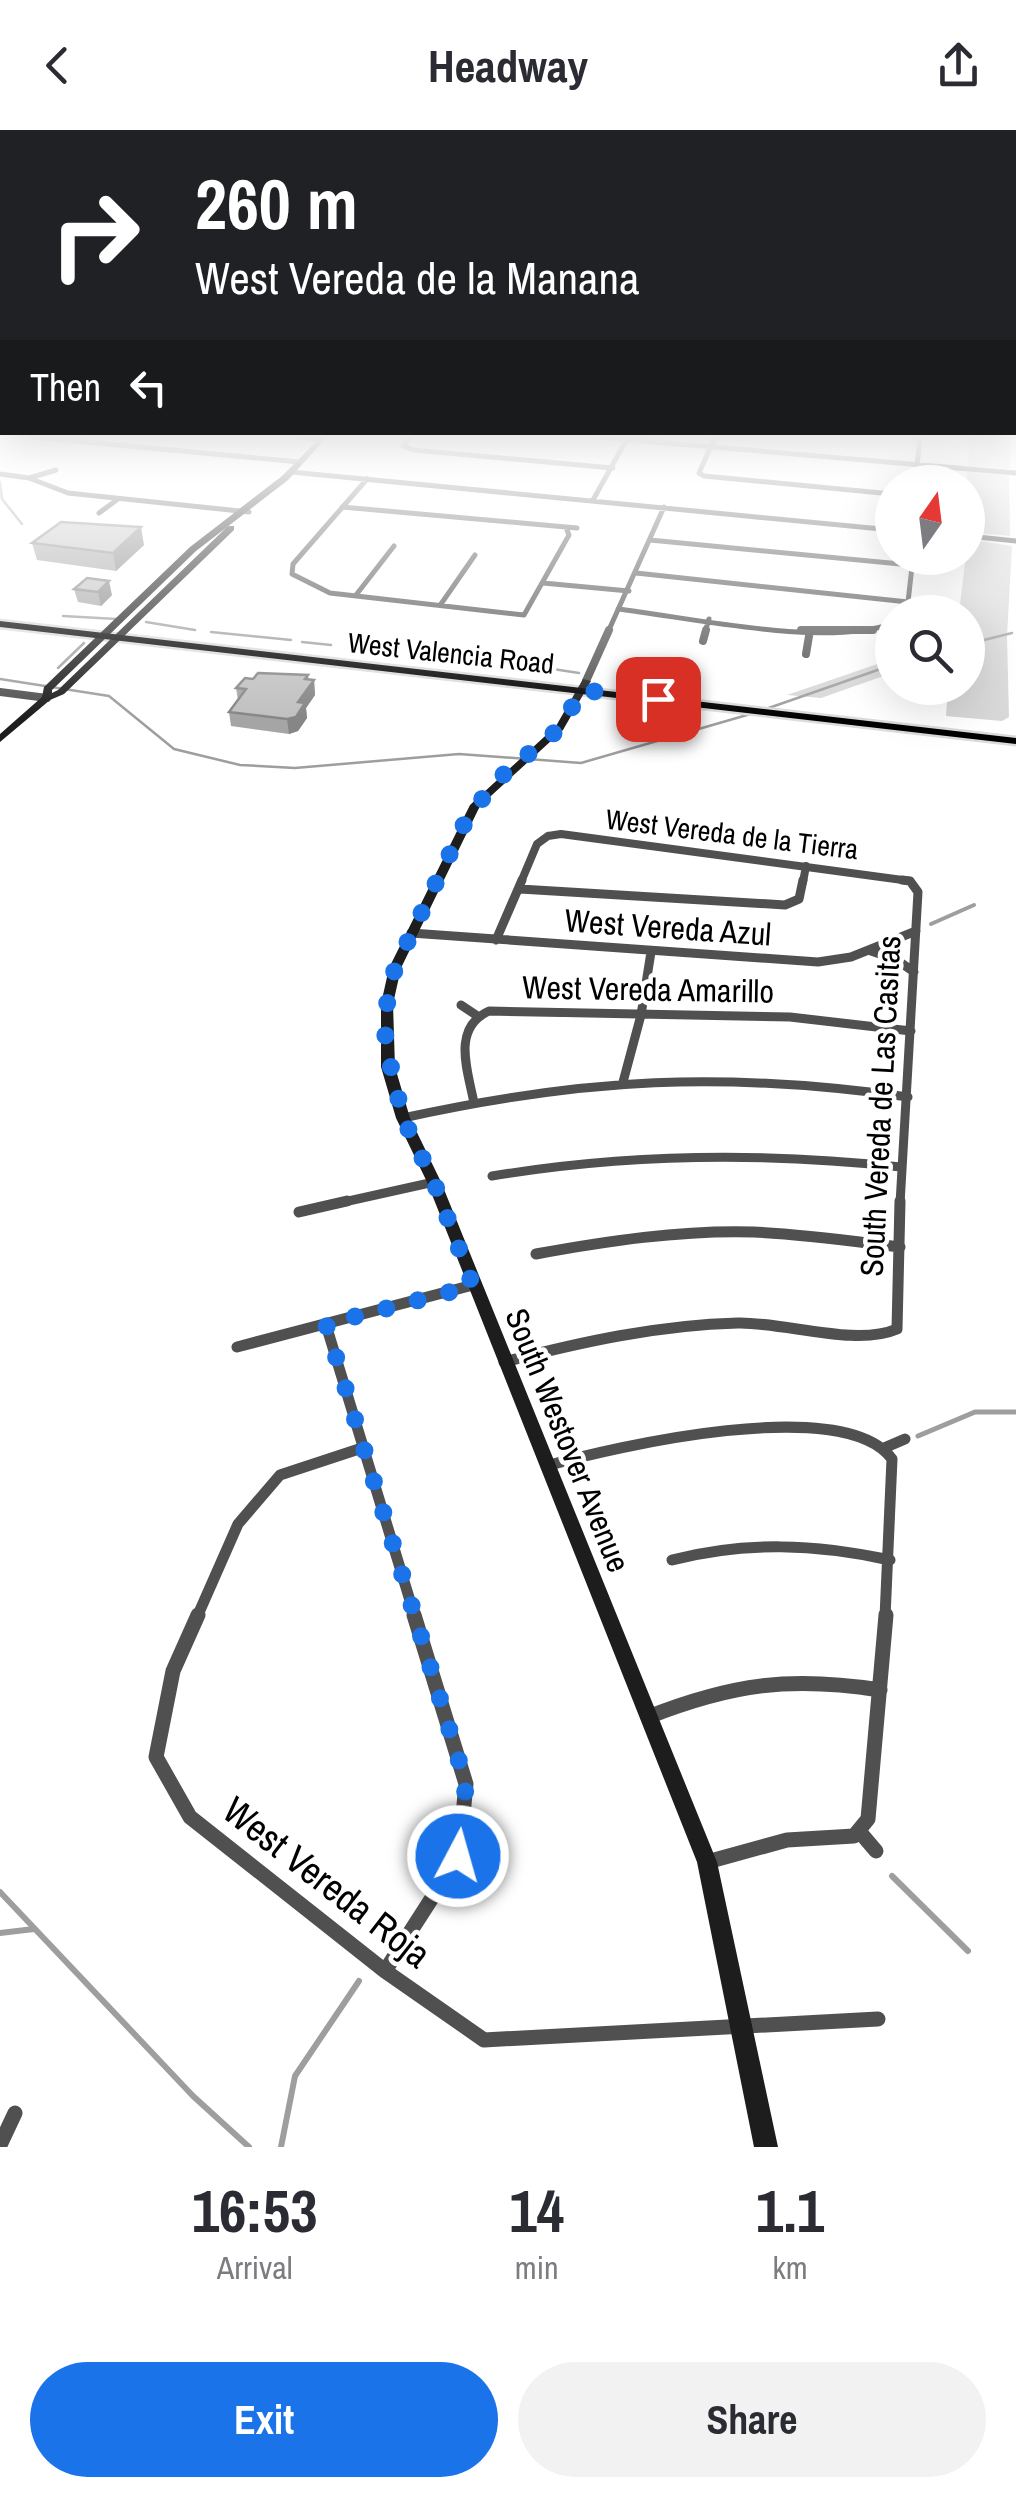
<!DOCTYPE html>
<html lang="en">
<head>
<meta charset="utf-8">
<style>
	body { margin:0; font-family:"Archivo Narrow",sans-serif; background:#f2f2f3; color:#2b2b33; height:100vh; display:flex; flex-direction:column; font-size:38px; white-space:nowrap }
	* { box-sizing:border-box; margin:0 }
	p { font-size:32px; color:#7c7c81 }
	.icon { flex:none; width:55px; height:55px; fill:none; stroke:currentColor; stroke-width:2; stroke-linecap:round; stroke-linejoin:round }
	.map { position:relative; height:2017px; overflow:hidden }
	.side { display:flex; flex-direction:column; background:#fff; flex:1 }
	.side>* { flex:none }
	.hud { position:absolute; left:0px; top:0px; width:1018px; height:305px; box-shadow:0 10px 40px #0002; background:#202124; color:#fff; overflow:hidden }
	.needle { width:65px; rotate:14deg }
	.buttons { position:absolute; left:875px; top:335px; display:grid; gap:20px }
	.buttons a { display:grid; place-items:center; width:110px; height:110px; border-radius:50%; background:#fff; box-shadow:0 10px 40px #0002; font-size:50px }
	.pin { position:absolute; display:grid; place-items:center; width:85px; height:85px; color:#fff; margin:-42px; border-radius:20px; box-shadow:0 5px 15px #0006 }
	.me { position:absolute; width:110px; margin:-55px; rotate:6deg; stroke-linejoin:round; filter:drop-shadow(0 0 8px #0008) }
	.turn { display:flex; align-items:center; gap:35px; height:210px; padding:0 30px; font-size:45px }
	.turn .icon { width:130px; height:130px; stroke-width:2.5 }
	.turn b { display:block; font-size:70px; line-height:85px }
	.then { display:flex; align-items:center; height:95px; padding:0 30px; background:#0003; gap:20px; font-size:38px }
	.eta { display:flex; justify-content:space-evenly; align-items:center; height:170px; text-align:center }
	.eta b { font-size:60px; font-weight:800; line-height:70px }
	.cta { display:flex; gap:20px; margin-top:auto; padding:20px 30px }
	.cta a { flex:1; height:115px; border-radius:60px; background:#1a73e8; color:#fff; font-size:40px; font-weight:800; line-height:115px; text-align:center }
	.cta a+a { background:#f2f2f3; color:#2b2b33 }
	header { display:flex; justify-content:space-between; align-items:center; height:130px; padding:0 30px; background:#fff; font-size:45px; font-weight:800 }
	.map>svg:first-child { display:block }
</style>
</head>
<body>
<header><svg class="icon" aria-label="back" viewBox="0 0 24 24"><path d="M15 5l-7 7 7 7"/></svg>Headway<svg class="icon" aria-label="share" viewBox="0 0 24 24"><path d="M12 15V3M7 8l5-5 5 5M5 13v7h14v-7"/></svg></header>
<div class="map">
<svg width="1016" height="2017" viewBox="0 0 1016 2017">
	<rect width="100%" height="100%" fill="#fff"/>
	<path fill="#d7d7d7" d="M970,307H1010V339L968,335Z
		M967,342L1009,345L1010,406L968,402Z
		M968,409L1012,416L1007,506L1009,587L1002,591L946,586L948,558H968V482H959Z
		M892,529V543L821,568L787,565Z"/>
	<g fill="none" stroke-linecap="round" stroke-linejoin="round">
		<path stroke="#9e9e9e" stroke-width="2.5" d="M0,352L2,369L22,394
			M63,486L117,489
			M146,492L195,500
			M211,502L291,510
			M302,512L331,515
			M968,514L1012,503
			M58,538L84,513
			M553,539L579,543
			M0,549L109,566L174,619L240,635L295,638L459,624L581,633L754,583
			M763,580L892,535"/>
		<path stroke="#9e9e9e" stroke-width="4" d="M931,794L974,775"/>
		<path stroke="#9e9e9e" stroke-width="5" d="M918,1306L975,1282H1016"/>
		<path stroke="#9e9e9e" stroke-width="6" d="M892,1746L968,1821
			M0,1762L193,1966L249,2017
			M0,1803L34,1799
			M281,2017L295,1946L359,1851"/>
		<defs>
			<path id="primary" d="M0,491L1016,608V614L0,497Z"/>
		</defs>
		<use href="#primary" stroke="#dbdbdb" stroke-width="5"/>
		<path stroke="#505050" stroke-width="5" d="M33,307L300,332
			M298,307L322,309
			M410,307L403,316L414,320L613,338
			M597,307L1016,343
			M715,307L699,343L704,346L892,364
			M915,307L920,310L915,352
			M291,342L892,400
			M0,344L29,348L68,363L249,382
			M29,348L56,340
			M367,349L293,434L292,444L330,463L524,485L569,405L567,400
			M593,370L628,307
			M342,377L577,398
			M99,383L118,369
			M968,406L1016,411
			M650,410L911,435
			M636,443L908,472
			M543,453L629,461
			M356,465L394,416
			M441,474L475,425
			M618,479C693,488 821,517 892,494
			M903,482L908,472L913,428
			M608,502L664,377
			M705,502L709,489"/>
		<path stroke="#505050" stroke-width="8" d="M801,500H873
			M703,511L706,500
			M806,524L810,500
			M586,551L609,500
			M0,562L47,568
			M548,706L561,704L910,751
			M521,752L537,714L548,706
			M803,752L806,736"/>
		<path stroke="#505050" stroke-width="9" d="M902,750L910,751
			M520,759L785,775L799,769L803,750
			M411,803L818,832L851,827L916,801
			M496,810L522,750
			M871,821L897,830L914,842
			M461,875L476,885
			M623,952L641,885L651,822
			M474,973C468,941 451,898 489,881L790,887L911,901
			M403,988C585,948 723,941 908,967
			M492,1046C630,1023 763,1022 901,1037
			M335,1074L434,1052
			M900,1074L918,762L910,751"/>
		<path stroke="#505050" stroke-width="11" d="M299,1082L347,1071
			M536,1124C607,1111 680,1100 753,1102C802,1104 851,1111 900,1117
			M326,1195L415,1487
			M237,1217L473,1155
			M504,1232C581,1212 658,1195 738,1193C785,1192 856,1217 897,1199L900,1071
			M884,1318L905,1309
			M546,1336C615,1317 843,1263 892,1329L885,1487
			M672,1430C746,1411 816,1414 890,1430
			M197,1487L238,1394L280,1345L362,1318"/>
		<path stroke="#505050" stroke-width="15" d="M198,1485L173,1541L156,1627L190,1687L385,1841L484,1910L878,1889
			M648,1587C732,1554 790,1546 880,1560
			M859,1701L876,1721
			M707,1732L787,1710L854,1706L868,1689L886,1485
			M385,1841L459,1726L466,1654L414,1485
			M0,2015L15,1983"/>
		<path fill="#1d1d1d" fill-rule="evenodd" d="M321,307H327L288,350L196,421L52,560V563L58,560L228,396H234V400L64,564L50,570L0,612V604L42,567L44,557L190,417L282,346Z
			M583,549L591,551L563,600L480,676L401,838L393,874L395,937L410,988L441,1052L717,1732L778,2017H754L697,1732L427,1052L396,988L381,937V874L389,838L470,675L556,596Z"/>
		<use href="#primary" fill="#000" fill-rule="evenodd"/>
	</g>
	<path fill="#a5a5a5" d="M32,413L144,415L116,441L37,430Z
		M87,448L112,465L101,476L78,472L74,459Z
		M253,549L314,550L315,565L306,578L307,588L298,601L289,604L231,596L229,582L238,570L236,558Z"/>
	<path fill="#868686" d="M141,397L144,415L116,441L113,423Z
		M109,451L112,465L101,476L98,462Z
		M308,545L309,557L314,550L315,565L306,578L307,588L298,601L289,604L287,589Z"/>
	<path fill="#c0c0c0" stroke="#868686" stroke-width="2.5" d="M61,392L141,397L113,423L32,413Z
		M87,448L109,451L98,462L74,459Z
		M258,543L308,545L305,549L314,550L298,572L305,573L296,587L287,589L229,582L246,559L236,558L245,548L253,549Z"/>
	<linearGradient id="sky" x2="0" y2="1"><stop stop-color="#8aabca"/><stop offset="0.52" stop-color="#fff"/><stop offset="1" stop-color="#fff" stop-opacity="0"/></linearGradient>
	<rect width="1016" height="589" fill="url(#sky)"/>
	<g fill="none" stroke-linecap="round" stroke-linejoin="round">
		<path stroke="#1a73e8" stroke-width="18" stroke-dasharray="0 32.4" d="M458,1726L466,1654L326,1194L473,1156L434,1052L403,988L385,912L387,874L395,838L469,684L504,644L560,598L582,560L658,569"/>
	</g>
	<g text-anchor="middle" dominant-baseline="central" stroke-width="9" stroke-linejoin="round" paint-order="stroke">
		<g font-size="28" fill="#000" stroke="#fff">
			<text transform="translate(451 523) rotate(6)">West Valencia Road</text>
			<text transform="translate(732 704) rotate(7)">West Vereda de la Tierra</text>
		</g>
		<g font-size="32" fill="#000" stroke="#fff">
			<text transform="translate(668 797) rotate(4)">West Vereda Azul</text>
			<text transform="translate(648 859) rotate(1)">West Vereda Amarillo</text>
			<text transform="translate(880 976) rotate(-87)">South Vereda de Las Casitas</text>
			<text transform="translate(568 1310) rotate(68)">South Westover Avenue</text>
		</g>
		<g font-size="38" fill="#000" stroke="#fff">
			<text transform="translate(327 1752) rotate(38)">West Vereda Roja</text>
		</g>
	</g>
</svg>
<div class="buttons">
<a><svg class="needle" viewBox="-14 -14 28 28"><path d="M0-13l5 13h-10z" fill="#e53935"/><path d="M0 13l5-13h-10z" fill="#7c7c81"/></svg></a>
<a><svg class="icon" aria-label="search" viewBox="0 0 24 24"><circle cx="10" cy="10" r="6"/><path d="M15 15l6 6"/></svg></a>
</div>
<div class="pin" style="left:658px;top:569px;background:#d93025"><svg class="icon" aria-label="arrive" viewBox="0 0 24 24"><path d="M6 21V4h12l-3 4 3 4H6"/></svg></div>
<svg class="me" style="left:458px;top:1726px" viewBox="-20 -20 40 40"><circle r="17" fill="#1a73e8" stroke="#fff" stroke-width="3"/><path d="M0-11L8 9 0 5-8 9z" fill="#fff"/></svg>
<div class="hud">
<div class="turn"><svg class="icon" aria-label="right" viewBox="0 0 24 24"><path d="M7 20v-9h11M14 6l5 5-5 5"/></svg><div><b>260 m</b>West Vereda de la Manana</div></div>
<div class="then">Then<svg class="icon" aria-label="left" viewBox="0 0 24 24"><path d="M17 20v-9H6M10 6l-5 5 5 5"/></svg></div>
</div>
</div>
<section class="side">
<div class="eta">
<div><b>16:53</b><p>Arrival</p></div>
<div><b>14</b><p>min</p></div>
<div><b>1.1</b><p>km</p></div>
</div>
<div class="cta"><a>Exit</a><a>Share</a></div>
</section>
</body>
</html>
